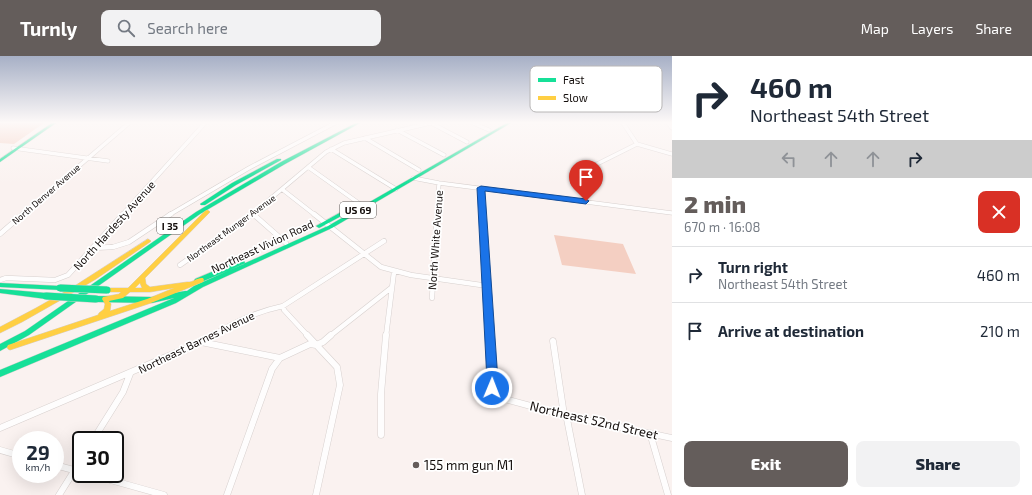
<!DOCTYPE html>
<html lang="en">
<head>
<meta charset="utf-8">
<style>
	body { margin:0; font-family:"Exo 2",sans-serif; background:#f2f2f3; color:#1f2937; height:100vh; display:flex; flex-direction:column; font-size:15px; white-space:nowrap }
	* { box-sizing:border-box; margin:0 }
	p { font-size:13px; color:#747a83 }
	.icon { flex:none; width:22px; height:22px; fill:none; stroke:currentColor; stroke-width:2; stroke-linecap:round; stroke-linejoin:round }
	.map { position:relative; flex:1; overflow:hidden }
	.details { display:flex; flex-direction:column; background:#fff; width:360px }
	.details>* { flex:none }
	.guide { background:#fff; color:#1f2937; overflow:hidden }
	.speed { position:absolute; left:12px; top:375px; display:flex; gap:8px; font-size:20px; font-weight:700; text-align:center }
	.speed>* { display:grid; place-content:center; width:52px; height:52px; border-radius:50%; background:#fff; box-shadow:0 4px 16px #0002; line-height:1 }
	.speed small { font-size:10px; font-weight:400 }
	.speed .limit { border:2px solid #111; border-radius:6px; background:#fff; color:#111 }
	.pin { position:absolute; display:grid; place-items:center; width:34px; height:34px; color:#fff; margin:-41px -17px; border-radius:50% 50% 50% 0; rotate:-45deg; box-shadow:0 0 4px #0007 }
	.pin .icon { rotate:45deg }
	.me { position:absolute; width:44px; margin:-22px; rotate:1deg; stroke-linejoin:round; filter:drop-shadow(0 0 3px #0008) }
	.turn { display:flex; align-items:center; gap:14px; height:84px; padding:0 12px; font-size:18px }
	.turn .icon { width:52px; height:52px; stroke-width:2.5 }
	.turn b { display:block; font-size:28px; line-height:34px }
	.lanes { display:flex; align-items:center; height:38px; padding:0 12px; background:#0003; justify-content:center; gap:20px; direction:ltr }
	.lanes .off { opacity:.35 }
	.round { display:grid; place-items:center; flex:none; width:42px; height:42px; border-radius:8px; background:#f2f2f3 }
	.headline { display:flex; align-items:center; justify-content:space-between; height:68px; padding:0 12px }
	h1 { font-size:24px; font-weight:800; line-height:30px; color:#645d5b }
	.primary-button { display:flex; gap:8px; margin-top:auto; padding:8px 12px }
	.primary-button a { flex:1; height:46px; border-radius:8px; background:#645d5b; color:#fff; font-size:16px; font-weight:800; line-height:46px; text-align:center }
	.primary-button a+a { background:#f2f2f3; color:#1f2937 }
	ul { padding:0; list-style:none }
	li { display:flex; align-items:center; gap:12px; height:56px; padding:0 12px; border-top:1px solid #e0e1e3 }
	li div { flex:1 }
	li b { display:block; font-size:15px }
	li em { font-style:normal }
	header { display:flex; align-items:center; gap:24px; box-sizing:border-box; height:56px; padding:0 20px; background:#645d5b; color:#fff }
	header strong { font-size:19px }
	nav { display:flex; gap:22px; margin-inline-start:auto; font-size:14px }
	.search { width:280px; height:36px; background:#f2f2f3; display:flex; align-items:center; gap:10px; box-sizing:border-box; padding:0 14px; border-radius:8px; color:#747a83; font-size:15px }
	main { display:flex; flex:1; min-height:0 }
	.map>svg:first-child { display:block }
</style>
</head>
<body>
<header>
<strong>Turnly</strong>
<div class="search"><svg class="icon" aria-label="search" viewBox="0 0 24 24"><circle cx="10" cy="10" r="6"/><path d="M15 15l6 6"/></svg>Search here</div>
<nav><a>Map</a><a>Layers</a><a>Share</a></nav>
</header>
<main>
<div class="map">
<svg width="672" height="439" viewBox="0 0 672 439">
	<rect width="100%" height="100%" fill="#faf2f0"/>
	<path fill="#f4cfc2" d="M0,67H44L14,88L0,87Z
		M554,179L623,188L636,218L562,209Z"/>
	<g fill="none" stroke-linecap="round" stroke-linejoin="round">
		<defs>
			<path id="street-far2" d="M431,67L467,86
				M473,67L489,74
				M623,67L637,88
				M668,67L672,72
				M397,74L444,99
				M365,82L419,114
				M637,88L672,98
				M13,92L108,105
				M331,93L396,133
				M308,111L360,148
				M413,122L439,127L672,157
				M481,132L483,159
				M283,134L315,159
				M586,145L585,123L589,112L637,88
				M253,158L254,159
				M22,159L129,67
				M122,159L205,67
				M169,159L249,112L335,67
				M251,159L326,96L344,87L431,67
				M437,159L439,127"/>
			<path id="street-far1" d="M253,158L286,187
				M314,158L381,211L411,219L488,230
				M483,158L490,280
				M0,178L23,158
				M93,192L113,191L129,186L171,158
				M180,209L253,158
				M0,224L6,222L55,224L68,219L123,158
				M432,242L437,158
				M283,250L284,254L308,280
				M211,280C235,266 255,256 283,250L384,185
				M330,280L391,232
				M386,280L394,216"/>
			<path id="street" d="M307,279L337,311L340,329L316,439
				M490,279L492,332L495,338L501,342L564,359L672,382
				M553,285L564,359L567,363L582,439
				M201,286L280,302
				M280,302L310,288L316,289L323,286L331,279
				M0,372L201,286L213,279
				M650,377L668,439
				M381,379V338L386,279
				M93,384L123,336L130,318
				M0,394L21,400
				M55,409L81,416
				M89,418L164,439
				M59,439L81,404
				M227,439L272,313L280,302"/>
			<path id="fast" d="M52,67H56L0,106V103Z
				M356,67H360L285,108L200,158L29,279L0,295V288L25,275L196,156L281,106Z
				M507,67H511L332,172L203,231L176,247L0,321V314L174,242L152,247L96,246L94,245L93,243L94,241L96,240L152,241L185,235H187L194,230L328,170Z
				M277,103H281V104L236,129L205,149H201L200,148L232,127Z
				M343,155L345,156L346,157L345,158L321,171L319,172L316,170Z
				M240,204H242L245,206L244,208L199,227H195L194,225L195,223Z
				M0,227L60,230H62L63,232L62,234H60L0,231Z
				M0,233L46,237L48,238L49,240L48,242L46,243L0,237Z"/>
			<path id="slow" d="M207,154L209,155L210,156L209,157L145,222L146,228L150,231L187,226C193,227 197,221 203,222L204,224L203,226L151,247L10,294L8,293L7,291L8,289L98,259L99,257L104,253L105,248L102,243L103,241L119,238L121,236H105L104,234L105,232H128L205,155ZM140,227L142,232H135ZM174,232L147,243L110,255L111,248L109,245L123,242L130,236H150Z
				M148,183L151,185L150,186L96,223L59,245L22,266L0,277V271L36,252L73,231Z"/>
		</defs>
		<use href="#street-far2" stroke="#d7d0ce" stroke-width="4.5"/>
		<use href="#street-far1" stroke="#d7d0ce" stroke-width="5.5"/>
		<use href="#street" stroke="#d7d0ce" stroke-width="7"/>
		<use href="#fast" stroke="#d7d0ce" stroke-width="1"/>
		<use href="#slow" stroke="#d7d0ce" stroke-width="1"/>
		<use href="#street-far2" stroke="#fefdfd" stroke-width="3.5"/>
		<use href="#street-far1" stroke="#fefdfd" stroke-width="4.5"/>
		<use href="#street" stroke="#fefdfd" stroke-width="6"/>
		<use href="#fast" fill="#16e098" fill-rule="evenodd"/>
		<use href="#slow" fill="#ffcf43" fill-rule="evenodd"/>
		<defs>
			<path id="fast-bridge" d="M60,232L107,234
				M46,240L96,243"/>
		</defs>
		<use href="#fast-bridge" stroke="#d7d0ce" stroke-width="8" stroke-linecap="butt"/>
		<use href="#fast-bridge" stroke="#16e098" stroke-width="7"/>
	</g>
	<linearGradient id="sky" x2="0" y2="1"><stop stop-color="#a7b0c6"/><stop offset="0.52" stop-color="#fdf9f8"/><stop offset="1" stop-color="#fdf9f8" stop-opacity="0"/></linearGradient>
	<rect width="672" height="128" fill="url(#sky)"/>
	<path fill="#1a73e8" stroke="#114b97" d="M481,130L586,143L589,145L586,148L485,135L498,325L496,336L492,337L487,336L486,332L487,325L477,132Z"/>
	<circle fill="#645d5b" stroke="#fff" stroke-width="1.5" cx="416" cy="409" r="4"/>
	<g text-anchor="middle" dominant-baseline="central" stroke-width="3.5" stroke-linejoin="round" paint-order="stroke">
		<g font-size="9" fill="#130d0b" stroke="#fff">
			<text transform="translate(46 138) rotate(-41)">North Denver Avenue</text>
			<text transform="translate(231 172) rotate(-36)">Northeast Munger Avenue</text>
		</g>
		<g fill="#fff" stroke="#5a5654" stroke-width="1">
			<rect x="340" y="146" width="36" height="16" rx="3"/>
			<rect x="157" y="162" width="26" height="16" rx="3"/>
		</g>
		<g font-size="10" font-weight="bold" fill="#130d0b">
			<text x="358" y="154">US 69</text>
			<text x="170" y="170">I 35</text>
		</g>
		<g font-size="11" fill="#130d0b" stroke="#fff">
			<text transform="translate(114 169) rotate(-48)">North Hardesty Avenue</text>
			<text transform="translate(435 184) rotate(-86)">North White Avenue</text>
			<text transform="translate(262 190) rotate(-25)">Northeast Vivion Road</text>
			<text transform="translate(196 286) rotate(-26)">Northeast Barnes Avenue</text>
		</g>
		<g font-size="13" fill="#130d0b" stroke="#fff">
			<text transform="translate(594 364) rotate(13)">Northeast 52nd Street</text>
		</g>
		<g font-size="13" fill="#130d0b" stroke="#fff" text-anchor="start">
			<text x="424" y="409">155 mm gun M1</text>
		</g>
	</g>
	<rect x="530" y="10" width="132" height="46" rx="6" fill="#fff" stroke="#b8b6b6" stroke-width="1"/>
	<rect x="538" y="22" width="18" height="4" fill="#16e098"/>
	<rect x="538" y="40" width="18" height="4" fill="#ffcf43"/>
	<g font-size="11" fill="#130d0b">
		<text x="563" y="28">Fast</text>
		<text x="563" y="46">Slow</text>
	</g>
</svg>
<div class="speed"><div>29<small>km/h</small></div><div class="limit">30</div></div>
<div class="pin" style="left:586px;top:145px;background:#d93025"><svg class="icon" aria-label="arrive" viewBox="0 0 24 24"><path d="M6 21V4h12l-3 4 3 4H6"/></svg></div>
<svg class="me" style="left:492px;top:332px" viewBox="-20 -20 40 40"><circle r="17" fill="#1a73e8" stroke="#fff" stroke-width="3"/><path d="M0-11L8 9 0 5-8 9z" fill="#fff"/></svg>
</div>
<section class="details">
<div class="guide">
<div class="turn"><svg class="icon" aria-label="right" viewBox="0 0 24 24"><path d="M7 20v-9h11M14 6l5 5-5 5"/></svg><div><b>460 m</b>Northeast 54th Street</div></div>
<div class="lanes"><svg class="icon off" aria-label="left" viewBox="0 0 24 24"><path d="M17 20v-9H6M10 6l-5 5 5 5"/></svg><svg class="icon off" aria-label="ahead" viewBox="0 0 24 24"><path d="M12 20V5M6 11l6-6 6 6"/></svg><svg class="icon off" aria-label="ahead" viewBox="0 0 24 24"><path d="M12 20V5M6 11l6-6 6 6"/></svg><svg class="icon" aria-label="right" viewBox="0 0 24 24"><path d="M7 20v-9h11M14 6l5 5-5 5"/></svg></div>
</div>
<div class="headline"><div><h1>2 min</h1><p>670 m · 16:08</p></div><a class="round" style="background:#d93025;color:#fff"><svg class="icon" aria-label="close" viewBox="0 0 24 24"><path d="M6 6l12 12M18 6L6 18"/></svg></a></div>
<ul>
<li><svg class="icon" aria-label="right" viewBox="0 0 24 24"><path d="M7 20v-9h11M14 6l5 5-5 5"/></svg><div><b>Turn right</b><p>Northeast 54th Street</p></div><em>460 m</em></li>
<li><svg class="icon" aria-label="arrive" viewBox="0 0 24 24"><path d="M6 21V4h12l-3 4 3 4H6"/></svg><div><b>Arrive at destination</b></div><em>210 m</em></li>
</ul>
<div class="primary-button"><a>Exit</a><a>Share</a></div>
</section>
</main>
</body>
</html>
